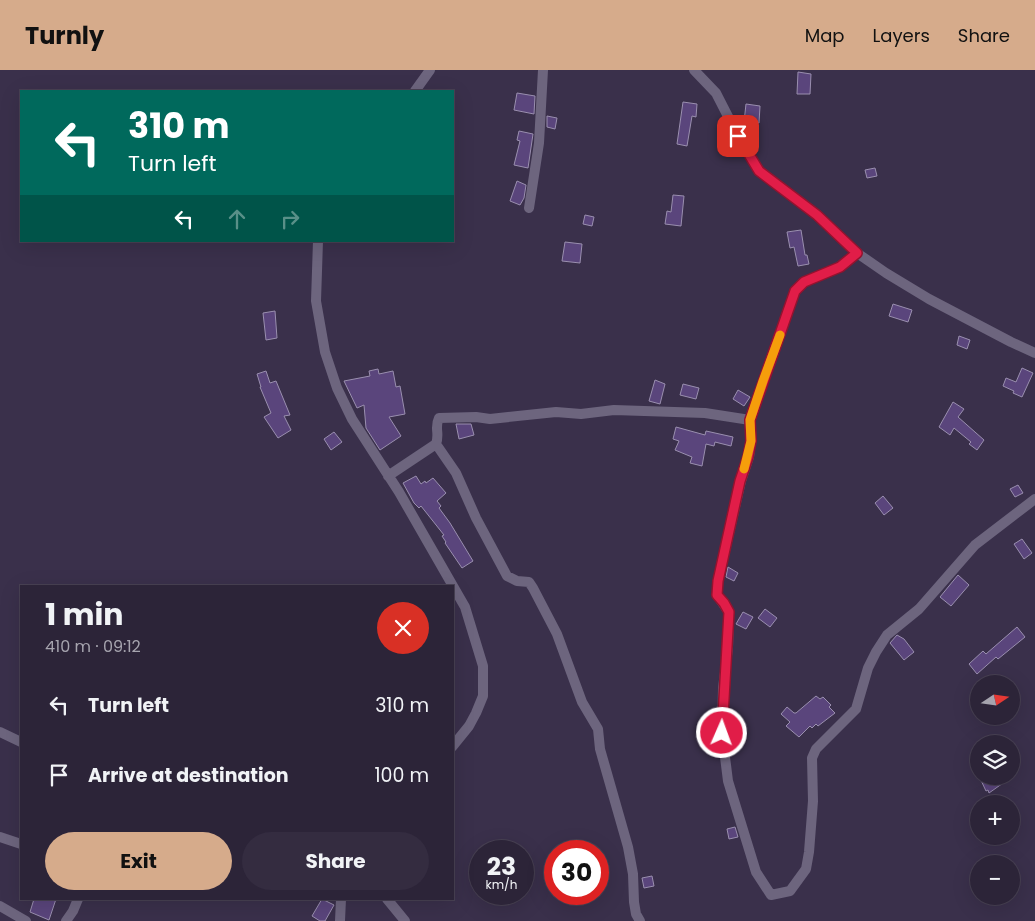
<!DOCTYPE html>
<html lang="en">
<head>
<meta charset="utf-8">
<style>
	body { margin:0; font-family:Poppins,sans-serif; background:#342c40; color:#f1f3f6; height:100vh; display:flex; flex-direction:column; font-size:19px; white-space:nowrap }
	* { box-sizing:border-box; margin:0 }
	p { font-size:16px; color:#a6a4ae }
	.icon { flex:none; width:28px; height:28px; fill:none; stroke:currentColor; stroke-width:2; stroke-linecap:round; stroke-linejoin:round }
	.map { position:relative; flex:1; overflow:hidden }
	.panel { position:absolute; left:20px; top:515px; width:434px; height:315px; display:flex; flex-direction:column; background:#2c2438; border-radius:0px; box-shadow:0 5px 20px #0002,0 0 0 1px #484153 }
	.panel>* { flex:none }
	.hud { position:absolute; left:20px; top:20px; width:434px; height:152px; border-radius:0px; box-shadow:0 5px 20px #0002,0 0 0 1px #484153; background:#00695c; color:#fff; overflow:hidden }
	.needle { width:32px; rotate:77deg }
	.tools { position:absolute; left:970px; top:605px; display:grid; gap:10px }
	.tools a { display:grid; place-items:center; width:50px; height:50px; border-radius:50%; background:#2c2438; box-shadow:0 5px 20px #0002,0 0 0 1px #484153; font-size:25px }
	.speed { position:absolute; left:469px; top:770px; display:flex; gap:10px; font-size:25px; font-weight:700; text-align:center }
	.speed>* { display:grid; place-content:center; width:65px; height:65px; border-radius:50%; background:#2c2438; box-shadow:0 5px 20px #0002,0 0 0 1px #484153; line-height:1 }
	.speed small { font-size:12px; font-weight:400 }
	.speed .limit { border:8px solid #d22; background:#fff; color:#111 }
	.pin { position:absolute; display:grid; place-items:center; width:42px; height:42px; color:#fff; margin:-21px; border-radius:10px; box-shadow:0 2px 8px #0006 }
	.me { position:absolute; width:55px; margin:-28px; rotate:2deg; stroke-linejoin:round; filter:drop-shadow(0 0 4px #0008) }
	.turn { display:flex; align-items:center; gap:18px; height:105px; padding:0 25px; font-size:22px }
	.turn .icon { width:65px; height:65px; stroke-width:2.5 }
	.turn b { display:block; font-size:35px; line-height:42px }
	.lanes { display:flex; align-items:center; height:48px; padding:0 25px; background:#0003; justify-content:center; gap:25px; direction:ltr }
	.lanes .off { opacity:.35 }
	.round { display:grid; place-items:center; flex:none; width:52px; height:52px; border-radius:26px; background:#342c40 }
	.summary { display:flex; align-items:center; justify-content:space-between; height:85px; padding:0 25px }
	h1 { font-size:30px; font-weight:700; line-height:38px }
	.cta { display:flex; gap:10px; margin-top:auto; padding:10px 25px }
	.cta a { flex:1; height:58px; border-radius:30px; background:#d6ab8b; color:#111; font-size:20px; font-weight:700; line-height:58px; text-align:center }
	.cta a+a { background:#342c40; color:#f1f3f6 }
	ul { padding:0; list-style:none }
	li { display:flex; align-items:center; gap:15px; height:70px; padding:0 25px }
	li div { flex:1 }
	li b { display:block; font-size:19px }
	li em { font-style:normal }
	header { display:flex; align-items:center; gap:30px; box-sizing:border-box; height:70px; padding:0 25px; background:#d6ab8b; color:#111 }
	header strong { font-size:24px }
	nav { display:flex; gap:28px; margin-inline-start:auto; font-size:18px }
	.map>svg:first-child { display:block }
</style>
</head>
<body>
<header>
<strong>Turnly</strong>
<nav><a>Map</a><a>Layers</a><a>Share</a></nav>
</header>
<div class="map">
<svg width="1035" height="851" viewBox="0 0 1035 851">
	<rect width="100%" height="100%" fill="#3a304b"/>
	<path fill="#5a457c" stroke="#9a8faf" d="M798,2L811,4L810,24H797Z
		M517,23L535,26L534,44L514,40Z
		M683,32L697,34L696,47L692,46L687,76L677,74Z
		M746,34L760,36L759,53L744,52Z
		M547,46L557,48L555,59L547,57Z
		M519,61L533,64L528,98L514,95L520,71L517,70Z
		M875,98L877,106L867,108L865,100Z
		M517,111L526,115L524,128L520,135L510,131Z
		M673,125L684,126L681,156L665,154L667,141L671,142Z
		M585,145L594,147L592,156L583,154Z
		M801,160L805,185H807L809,194L798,196L794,177L790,178L787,162Z
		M565,172L582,174L580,193L562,191Z
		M893,234L912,240L908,252L889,246Z
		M275,241L277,268L266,270L263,243Z
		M959,266L970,270L967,279L957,275Z
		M1022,298L1033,303L1022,327L1013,323L1014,321L1003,316L1006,308L1016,312Z
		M378,299L379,304L393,301L396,317L400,316L405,344L389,347L401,366L380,380L366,358L364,335L357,338L344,311L370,306L369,301Z
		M266,301L270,313L276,311L290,345L284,346L291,360L278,368L264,347L271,343L260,317H261L257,304Z
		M655,310L665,314L660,334L649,331Z
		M683,314L699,318L696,329L680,325Z
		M738,320L750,327L744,336L733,329Z
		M953,332L964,339L958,347L984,370L977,380L969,374L971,372L954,358L950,365L939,357Z
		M456,354H471L474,365L459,369Z
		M676,357L705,365L706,361L733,367L731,376L715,372L714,376L706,374L702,396L690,393L692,387L675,380L679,371L673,369Z
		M334,362L342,372L331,380L324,369Z
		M416,406L421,414L425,411L426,413L433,408L446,423L437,431L441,436L439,438L450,453L473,491L462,498L445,473L446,472L442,466L444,465L421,436L419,438L414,433L403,413Z
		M1018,415L1023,423L1015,427L1010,419Z
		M883,426L893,438L884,445L875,433Z
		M1022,469L1032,483L1024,489L1014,474Z
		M728,497L738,503L734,511L726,507Z
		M958,505L969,515L951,536L940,527Z
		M765,539L777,548L770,557L758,548Z
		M743,542L753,547L746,559L736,554Z
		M1017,557L1025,567L998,589L996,587L977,604L969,594L983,581L986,584Z
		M897,565L904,569L914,582L904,590L890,573Z
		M816,626L820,629L823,627L831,635L829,637L835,643L818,656L816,654L812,658L810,656L799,667L786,656L790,652L781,644L787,637L794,643H796Z
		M979,706H1013L989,723L988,720L986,721Z
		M735,757L738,767L729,769L727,759Z
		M652,806L654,816L644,818L642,808Z
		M34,829H56L49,850L30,842Z
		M322,829L334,835L325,851H320L312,846Z"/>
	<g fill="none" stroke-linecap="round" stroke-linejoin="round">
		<path stroke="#6d657e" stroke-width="10" d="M694,0L716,23L738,66L759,101L817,145L857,183L886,203L929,229L1011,272L1035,283
			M415,21L430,0
			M529,138L539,73L543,0
			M318,171L316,231L325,282L337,318L352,349L399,422L465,537L483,596V626L476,643L469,656L452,677
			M857,183L840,197L804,212L795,221L750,350L751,371L749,387L741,411L718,511L717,525L729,542L728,578L723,618L722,663L728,711L756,802L771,825L790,821L806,799L809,782L813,731L812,688L816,679L856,639L868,598L876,582L887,565L919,539L975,475L1035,429
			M436,374L456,403L476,448L507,506L517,511L529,512L533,518L557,564L582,632L598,659L600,679L628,777L633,804L634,832L636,844L640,851
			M388,406L436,374C440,363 434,358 439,348L476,347L490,349L556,342L581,344L614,340L705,343L750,350
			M0,662L21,672
			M0,767L21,774
			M387,829L405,851
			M0,836L26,851
			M66,851L73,841L78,829
			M340,851L341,829"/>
	</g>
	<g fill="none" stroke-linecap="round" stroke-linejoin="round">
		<defs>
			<path id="route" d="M722,663L729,542L724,533L717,525L718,511L740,411L748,387L751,371L750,350L795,221L804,212L840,197L857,183L817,145L759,101L738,66"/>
		</defs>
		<use href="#route" stroke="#92132f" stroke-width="12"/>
		<use href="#route" stroke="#e11d48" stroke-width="9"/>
		<path stroke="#f59e0b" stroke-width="9" d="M744,399L751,371L750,350L763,311L780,265"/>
	</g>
</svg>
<div class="tools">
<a><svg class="needle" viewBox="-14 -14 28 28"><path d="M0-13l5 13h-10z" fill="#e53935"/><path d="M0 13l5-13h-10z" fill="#a6a4ae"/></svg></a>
<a><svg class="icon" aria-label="layers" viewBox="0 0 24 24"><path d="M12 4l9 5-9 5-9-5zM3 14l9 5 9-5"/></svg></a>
<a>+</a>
<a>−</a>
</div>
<div class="speed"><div>23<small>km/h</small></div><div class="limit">30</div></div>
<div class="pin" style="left:738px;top:66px;background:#d93025"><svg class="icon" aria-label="arrive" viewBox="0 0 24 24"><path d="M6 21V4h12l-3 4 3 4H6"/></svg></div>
<svg class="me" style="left:722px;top:663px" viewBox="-20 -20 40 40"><circle r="17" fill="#e11d48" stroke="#fff" stroke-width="3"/><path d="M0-11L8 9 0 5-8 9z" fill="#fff"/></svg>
<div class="hud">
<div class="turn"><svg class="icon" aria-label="left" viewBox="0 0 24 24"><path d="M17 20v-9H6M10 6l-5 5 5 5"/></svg><div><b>310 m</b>Turn left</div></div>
<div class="lanes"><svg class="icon" aria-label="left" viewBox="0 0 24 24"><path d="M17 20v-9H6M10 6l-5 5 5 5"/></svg><svg class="icon off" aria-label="ahead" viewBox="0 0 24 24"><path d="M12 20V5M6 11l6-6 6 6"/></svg><svg class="icon off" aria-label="right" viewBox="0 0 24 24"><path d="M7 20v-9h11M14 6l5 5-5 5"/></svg></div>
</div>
<section class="panel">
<div class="summary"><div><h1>1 min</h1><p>410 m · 09:12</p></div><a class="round" style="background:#d93025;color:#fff"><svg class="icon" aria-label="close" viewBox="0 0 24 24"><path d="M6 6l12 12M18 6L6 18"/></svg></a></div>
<ul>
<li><svg class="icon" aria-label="left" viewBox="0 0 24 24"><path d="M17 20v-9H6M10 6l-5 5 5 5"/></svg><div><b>Turn left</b></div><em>310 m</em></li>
<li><svg class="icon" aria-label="arrive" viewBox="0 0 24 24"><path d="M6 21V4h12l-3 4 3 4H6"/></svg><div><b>Arrive at destination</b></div><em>100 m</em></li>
</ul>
<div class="cta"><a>Exit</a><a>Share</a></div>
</section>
</div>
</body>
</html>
